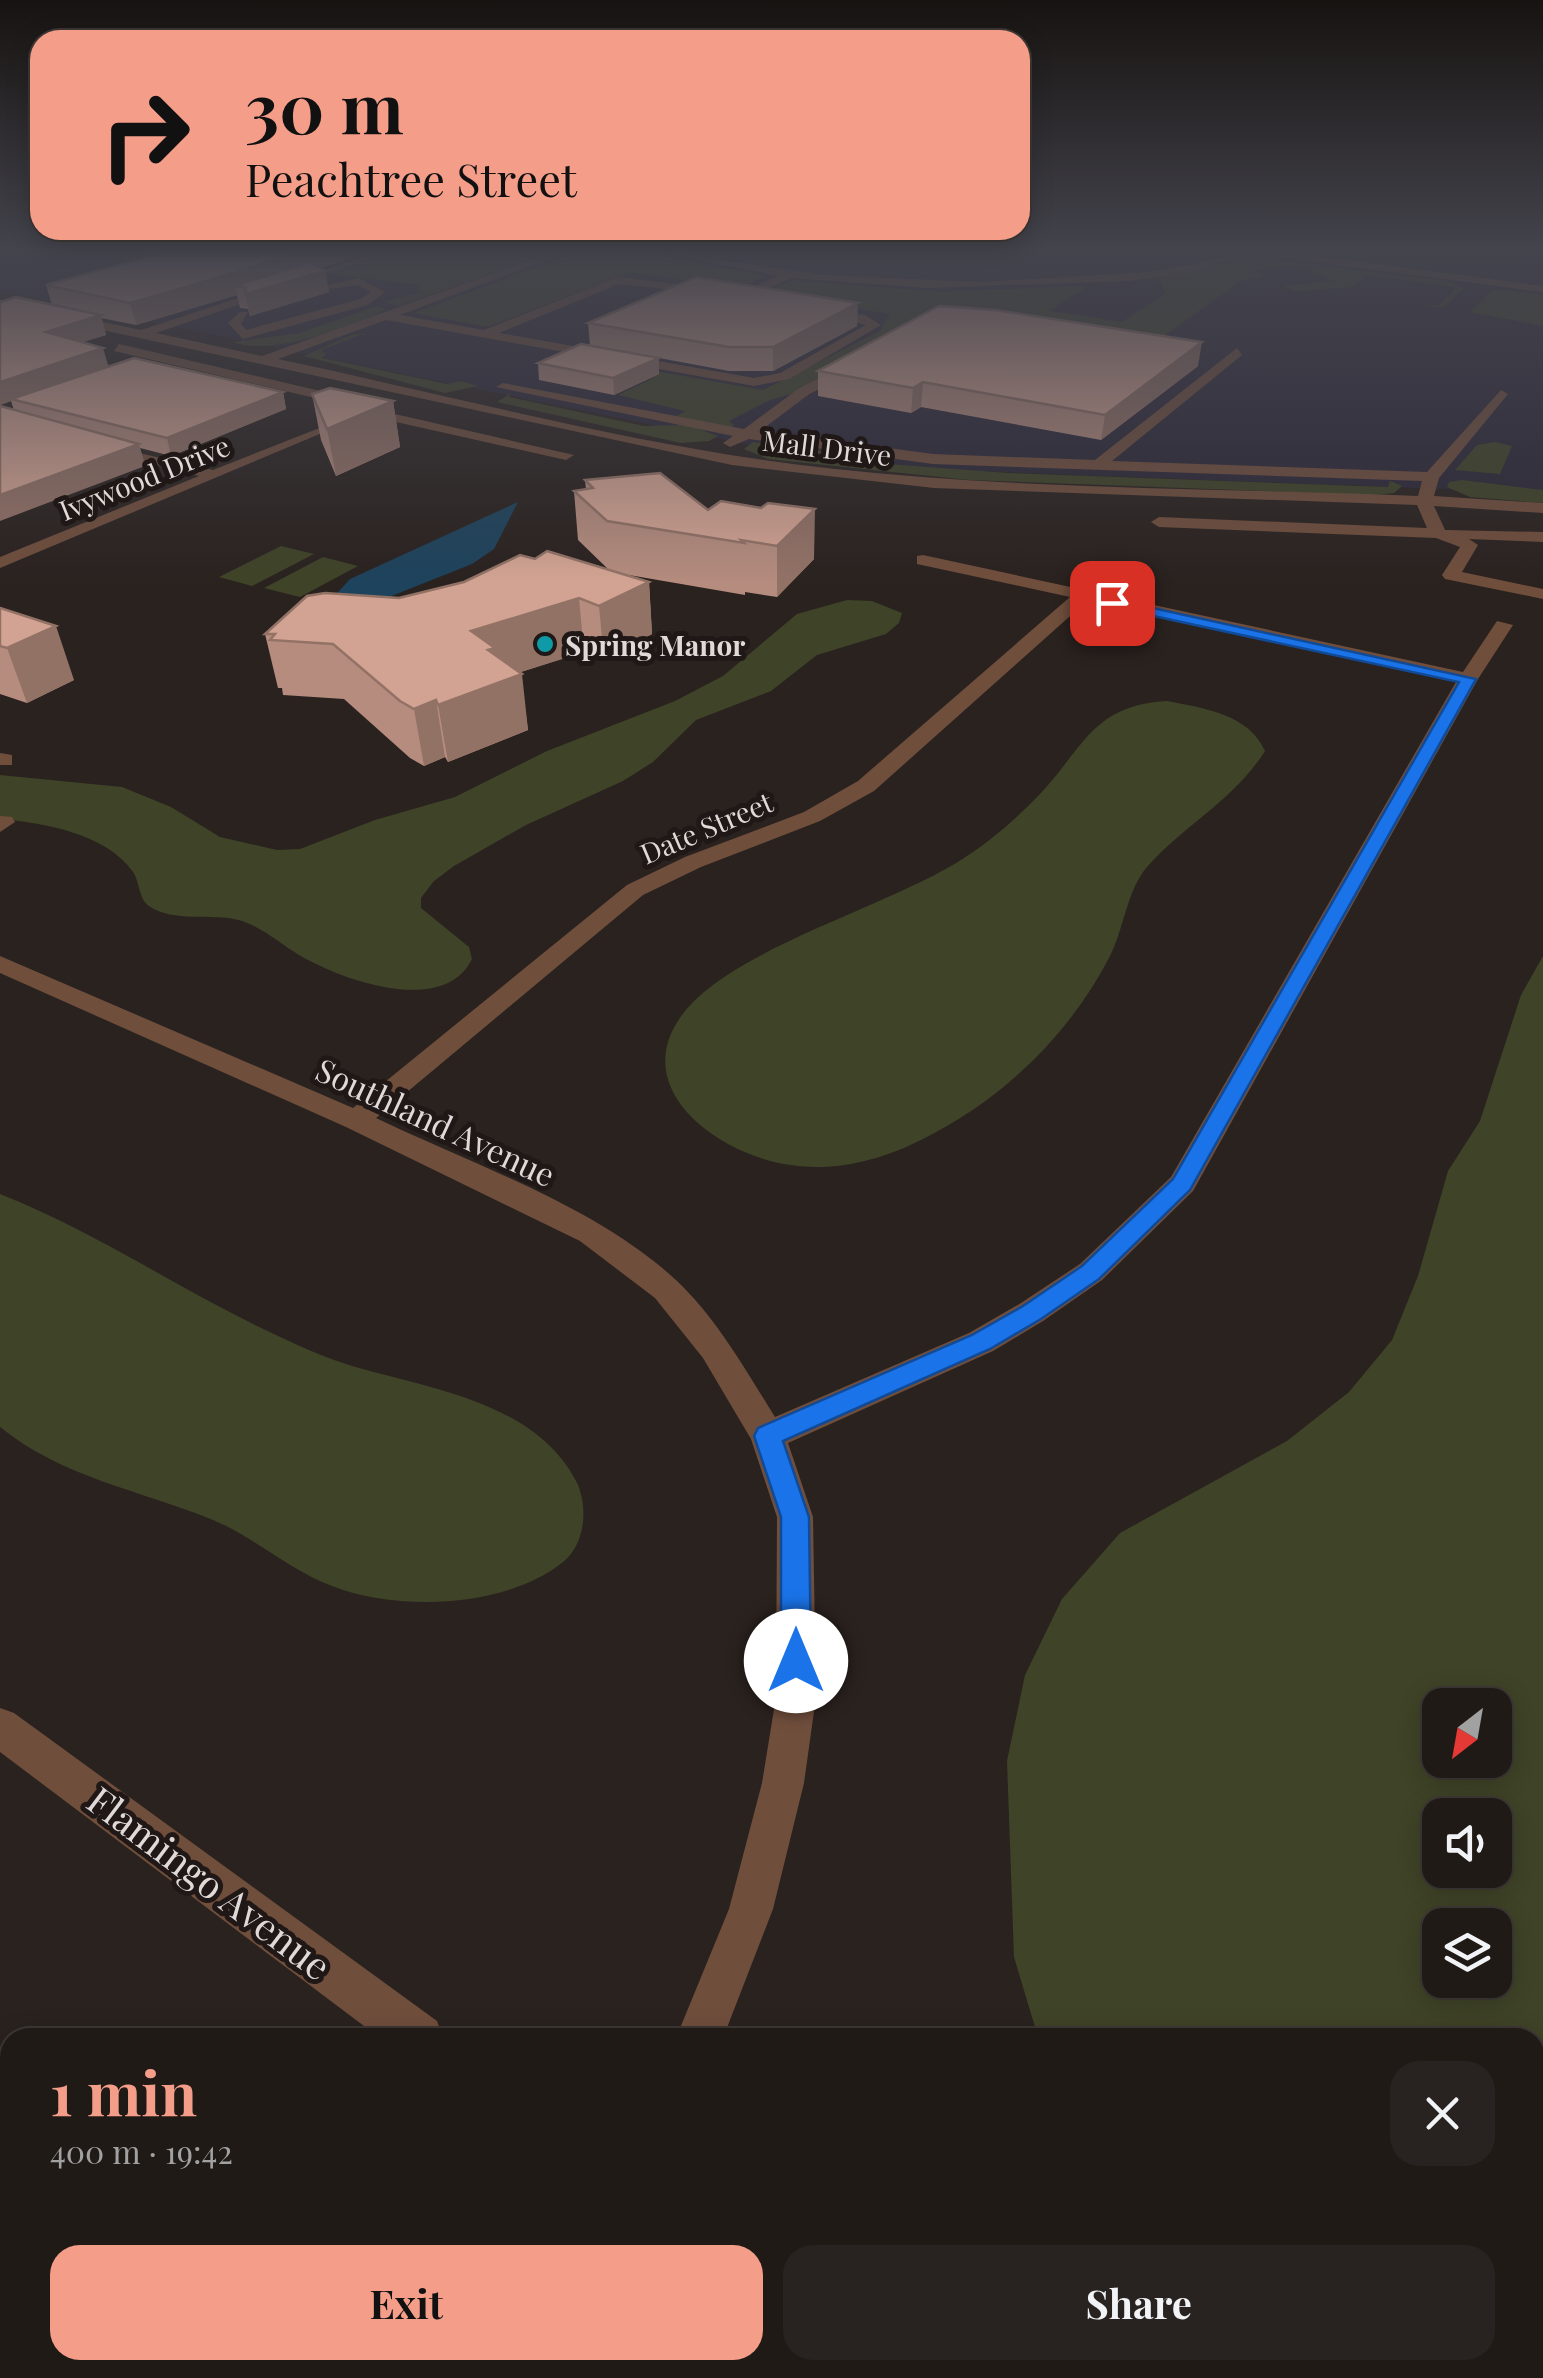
<!DOCTYPE html>
<html lang="en">
<head>
<meta charset="utf-8">
<style>
	body { margin:0; font-family:"Playfair Display",serif; background:#282320; color:#f1f3f6; height:100vh; display:flex; flex-direction:column; font-size:38px; white-space:nowrap }
	* { box-sizing:border-box; margin:0 }
	p { font-size:32px; color:#a2a1a1 }
	.icon { flex:none; width:55px; height:55px; fill:none; stroke:currentColor; stroke-width:2; stroke-linecap:round; stroke-linejoin:round }
	.map { position:relative; flex:1; overflow:hidden }
	.drawer { position:absolute; left:0px; top:2028px; width:1545px; height:352px; display:flex; flex-direction:column; background:#201a17; border-radius:30px 30px 0 0; box-shadow:0 5px 25px #0003,0 0 0 2px #3d3836 }
	.drawer>* { flex:none }
	.top-card { position:absolute; left:30px; top:30px; width:1000px; height:210px; border-radius:30px; box-shadow:0 5px 25px #0003,0 0 0 2px #3d3836; background:#f49e8a; color:#111; overflow:hidden }
	.needle { width:65px; rotate:211deg }
	.buttons { position:absolute; left:1422px; top:1688px; display:grid; gap:20px }
	.buttons a { display:grid; place-items:center; width:90px; height:90px; border-radius:20px; background:#201a17; box-shadow:0 5px 25px #0003,0 0 0 2px #3d3836; font-size:50px }
	.pin { position:absolute; display:grid; place-items:center; width:85px; height:85px; color:#fff; margin:-42px; border-radius:20px; box-shadow:0 5px 15px #0006 }
	.me { position:absolute; width:110px; margin:-55px; rotate:0deg; stroke-linejoin:round; filter:drop-shadow(0 0 8px #0008) }
	.turn { display:flex; align-items:center; gap:35px; height:210px; padding:0 50px; font-size:45px }
	.turn .icon { width:130px; height:130px; stroke-width:2.5 }
	.turn b { display:block; font-size:70px; line-height:85px }
	.round { display:grid; place-items:center; flex:none; width:105px; height:105px; border-radius:30px; background:#282320 }
	.overview { display:flex; align-items:center; justify-content:space-between; height:170px; padding:0 50px }
	h1 { font-size:60px; font-weight:700; line-height:75px; color:#f49e8a }
	.primary-button { display:flex; gap:20px; margin-top:auto; padding:20px 50px }
	.primary-button a { flex:1; height:115px; border-radius:30px; background:#f49e8a; color:#111; font-size:40px; font-weight:700; line-height:115px; text-align:center }
	.primary-button a+a { background:#282320; color:#f1f3f6 }
	.map>svg:first-child { display:block }
</style>
</head>
<body>
<div class="map">
<svg width="1543" height="2378" viewBox="0 0 1543 2378">
	<rect width="100%" height="100%" fill="#2a221f"/>
	<path fill="#2d2838" d="M0,250H1543V493L878,467L779,451L0,291Z"/>
	<path fill="#3f4327" fill-rule="evenodd" d="M405,250H556L399,306L383,302L424,292L416,289L421,285L331,274Z
		M583,250H634L765,276L732,292L728,287L630,272L487,327L414,313Z
		M1252,257L1447,281L1463,288L1444,307H1425L1440,305L1457,287L1366,275L1352,287L1296,291L1283,286L1334,281L1303,266L1254,270L1266,277L1242,280L1154,343L798,392L770,400L729,421L734,425L731,427L675,417L685,411L618,395L654,378L628,372H661L763,390L880,331L890,314L769,294L753,296L793,280L939,292L1082,286L1086,287L1049,311L1122,322L1166,293L1158,279Z
		M1493,290L1543,294V326L1470,312Z
		M377,306L386,309C353,327 269,357 233,342L300,333Z
		M354,334L377,336L363,334L321,350L326,354L322,358L447,384L461,381L478,386L445,393L304,356Z
		M511,393L509,397L644,426L688,425L718,436L709,441L681,443L497,402Z
		M753,442L854,455L860,462L1008,473L1388,487L1390,481L1402,486L1394,493L1373,495L969,480L768,459L744,449Z
		M1495,442L1512,446L1500,474L1455,470L1477,445Z
		M1462,480L1543,490V503L1470,497L1447,487L1449,482Z
		M281,546L314,554L252,586L219,577Z
		M323,557L358,566L300,597L264,588Z
		M847,600L872,601L902,613L899,623L886,634L817,655L771,691L696,720L653,762L623,781L526,825L454,866L434,881L421,898V908L469,947L472,959C444,1017 341,980 299,955C279,943 262,927 239,920C211,913 174,923 149,906C138,898 140,882 133,872C106,833 43,823 0,819V775L122,787L171,807L220,837L277,850L300,849L375,820L455,797L547,751L675,701L723,676L797,614Z
		M1167,701C1203,708 1249,714 1265,751C1234,800 1184,825 1147,867C1126,892 1124,930 1109,958C1069,1035 1002,1100 923,1139C880,1161 832,1173 784,1164C716,1152 628,1088 682,1015C730,949 891,906 964,858C992,840 1017,818 1040,794C1084,747 1093,705 1167,701Z
		M1543,956V2061L1535,2086V2038L1038,2037L1014,1957L1007,1761L1025,1675L1062,1599L1120,1533L1287,1441L1349,1392L1392,1340L1418,1276L1448,1171L1480,1121L1521,995ZM1495,1705V1760H1440V1705ZM1440,1815H1495V1870H1440ZM1495,1925V1980H1440V1925Z
		M0,1194C89,1229 170,1283 255,1325C284,1339 315,1354 346,1364C423,1388 531,1399 575,1479C589,1504 586,1544 563,1562C506,1608 399,1612 332,1586C289,1570 254,1537 213,1520C140,1490 63,1478 0,1427Z
		M0,2200L10,2234V2370H16L14,2378H0Z"/>
	<path fill="#1e435c" d="M518,502L494,549L472,564L379,601L332,599L350,579Z"/>
	<g fill="none" stroke-linecap="round" stroke-linejoin="round">
		<path fill="#704e3c" fill-rule="evenodd" d="M384,250H399L156,333L262,356L559,250H573L400,315L484,330L618,277L716,289L720,295L619,284L499,333L754,378L780,373L866,325L812,313V307L865,315L881,325L789,379L754,386L386,320L278,359C462,398 648,449 835,469C1029,490 1224,488 1418,496L1422,481L933,464L749,439L730,447L723,443L733,436L496,387L503,383L744,429L798,389L853,361L858,368L808,395L760,431L933,454L1095,460L1237,348L1242,355L1112,461L1427,472L1501,390L1508,394L1439,478L1434,496L1543,503V513L1434,506L1445,530L1543,532V542L1469,539L1478,545L1462,572L1543,589V599L1445,579L1442,575L1460,547L1436,538L1159,527L1151,522L1159,517L1427,528L1417,505L934,488L732,465L0,308V300L141,330Z
			M653,250L820,275L980,282L1150,272L1206,262L1238,250H1269L1543,286V292L1247,253L1190,273L1129,281L926,288L792,278L751,296L762,300L756,304L732,297L777,276Z
			M359,278L385,292L368,305L243,339L228,323L240,312H248L241,324L246,330L360,299L371,292L357,285L330,289L324,286Z
			M119,344L359,400L373,409L574,455L566,460L365,415L0,568V557L199,476L100,450V444L213,470L360,412L354,407L114,351Z
			M923,555L1463,672L1497,621L1513,625L1478,679L1193,1191L1102,1280L1043,1321L993,1351L788,1443L813,1517L816,1697L804,1783L773,1909L723,2038H676L729,1909L762,1783L776,1697L777,1517L751,1439L703,1358L655,1298L580,1241L346,1127L0,973V956L353,1108L627,885L685,857L804,812L858,781L1070,597L917,564V556ZM1087,601L1456,682L1171,1177L1080,1264L1021,1303L969,1333L775,1417C746,1371 718,1320 677,1281C598,1207 474,1165 376,1118L643,895L701,867L820,821L874,791Z
			M0,753L12,755V765H0Z
			M0,816L12,817L15,822L0,832Z
			M0,1708L14,1713L437,2021L443,2038H380L0,1752Z
			M476,2370H532L529,2378H473Z"/>
	</g>
	<path fill="#b58c7e" d="M173,250H377L320,268L325,271L329,292L250,316L248,309L240,308L237,295L136,325L101,318L106,335L82,342L108,367L283,392L286,409L171,456L140,448L145,466L14,410L11,401L0,405V302L52,305L46,285Z
		M588,323L857,326L773,371H729L659,358V374L614,395L539,380L538,363L590,345Z
		M1198,366L1101,440L921,407L911,413L818,396V371Z
		M312,394L393,401L400,447L336,476L321,440Z
		M585,480L708,510L814,559L777,597L745,592V595L623,574L649,582L652,634L604,659L584,652L520,672L528,730L448,762L445,757L424,766L410,758L344,699L283,695L282,688H278L265,634L464,582L535,559L608,569L578,540L574,491L586,489Z
		M0,608L74,680L27,703L0,694Z"/>
	<path fill="#937266" d="M308,250H377L247,292L246,287L235,286L237,295L136,325L130,303Z
		M325,271L329,292L250,316L245,294Z
		M858,303L857,326L773,371V347Z
		M101,315L106,335L51,352L46,332Z
		M1202,342L1198,366L1101,440L1105,415Z
		M103,348L109,368L11,399V401L0,405V382Z
		M659,358V374L614,395L613,378Z
		M923,382L921,407L911,413L913,388Z
		M283,392L286,409L171,456L167,438Z
		M393,401L400,447L336,476L327,429Z
		M139,444L145,466L0,521V495Z
		M815,509L814,559L777,597V546Z
		M649,582L652,634L604,659L599,606Z
		M579,598L584,652L499,679L522,674L528,730L448,762L438,705L471,631Z
		M56,626L74,680L27,703L7,648Z
		M436,700L445,757L424,766L414,709Z"/>
	<path fill="#d2a392" stroke="#937266" stroke-width="2.5" d="M173,250H308L196,284L130,303L46,285Z
		M310,262L325,271L245,294L246,287L235,286Z
		M696,277L858,303L773,347H729L588,323Z
		M16,297L101,315L46,332L103,348L0,382V302Z
		M939,306L995,310L1202,342L1105,415L923,382L913,388L818,371Z
		M581,344L659,358L613,378L538,363Z
		M134,358L283,392L167,438L11,399Z
		M330,388L393,401L327,429L312,394Z
		M0,406L139,444L0,495Z
		M660,473L708,510L721,501L761,508L768,503L815,509L777,546L741,540L744,543L607,521L574,491L593,488L585,480Z
		M547,551L649,582L599,606L579,598L471,631L495,648L488,650L522,674L438,705L436,700L414,709L400,701L333,644L270,640L275,634H265L307,596L325,593L399,598L464,582L520,555L535,559Z
		M0,608L56,626L7,648L0,646Z"/>
	<linearGradient id="sky" x2="0" y2="1"><stop stop-color="#171311"/><stop offset="0.43" stop-color="#44444d"/><stop offset="1" stop-color="#44444d" stop-opacity="0"/></linearGradient>
	<rect width="1543" height="583" fill="url(#sky)"/>
	<path fill="#1a73e8" stroke="#114b97" stroke-width="2.5" d="M1112,599L1476,679L1190,1190L1099,1279L1041,1319L990,1349L783,1441L809,1517L811,1661L807,1671L796,1675L785,1671L781,1661V1517L754,1436L758,1428L972,1335L1023,1306L1082,1266L1173,1179L1459,682L1107,606Z"/>
	<circle fill="#0f9aa8" stroke="#201816" stroke-width="4" cx="545" cy="644" r="10"/>
	<g text-anchor="middle" dominant-baseline="central" stroke-width="10" stroke-linejoin="round" paint-order="stroke">
		<g font-size="28" fill="#dfd9d8" stroke="#201816">
			<text transform="translate(827 447) rotate(7)">Mall Drive</text>
			<text transform="translate(144 477) rotate(-22)">Ivywood Drive</text>
			<text transform="translate(706 827) rotate(-23)">Date Street</text>
		</g>
		<g font-size="28" font-weight="bold" fill="#dfd9d8" stroke="#201816" text-anchor="start">
			<text x="565" y="644">Spring Manor</text>
		</g>
		<g font-size="32" fill="#dfd9d8" stroke="#201816">
			<text transform="translate(436 1121) rotate(25)">Southland Avenue</text>
		</g>
		<g font-size="38" fill="#dfd9d8" stroke="#201816">
			<text transform="translate(210 1882) rotate(37)">Flamingo Avenue</text>
		</g>
	</g>
</svg>
<div class="buttons">
<a><svg class="needle" viewBox="-14 -14 28 28"><path d="M0-13l5 13h-10z" fill="#e53935"/><path d="M0 13l5-13h-10z" fill="#a2a1a1"/></svg></a>
<a><svg class="icon" aria-label="sound" viewBox="0 0 24 24"><path d="M4 9h4l5-4v14l-5-4H4zM17 9q2 3 0 6"/></svg></a>
<a><svg class="icon" aria-label="layers" viewBox="0 0 24 24"><path d="M12 4l9 5-9 5-9-5zM3 14l9 5 9-5"/></svg></a>
</div>
<div class="pin" style="left:1112px;top:603px;background:#d93025"><svg class="icon" aria-label="arrive" viewBox="0 0 24 24"><path d="M6 21V4h12l-3 4 3 4H6"/></svg></div>
<svg class="me" style="left:796px;top:1661px" viewBox="-20 -20 40 40"><circle r="19" fill="#fff"/><path d="M0-13L10 11 0 6-10 11z" fill="#1a73e8"/></svg>
<div class="top-card">
<div class="turn"><svg class="icon" aria-label="right" viewBox="0 0 24 24"><path d="M7 20v-9h11M14 6l5 5-5 5"/></svg><div><b>30 m</b>Peachtree Street</div></div>
</div>
<section class="drawer">
<div class="overview"><div><h1>1 min</h1><p>400 m · 19:42</p></div><a class="round"><svg class="icon" aria-label="close" viewBox="0 0 24 24"><path d="M6 6l12 12M18 6L6 18"/></svg></a></div>
<div class="primary-button"><a>Exit</a><a>Share</a></div>
</section>
</div>
</body>
</html>
